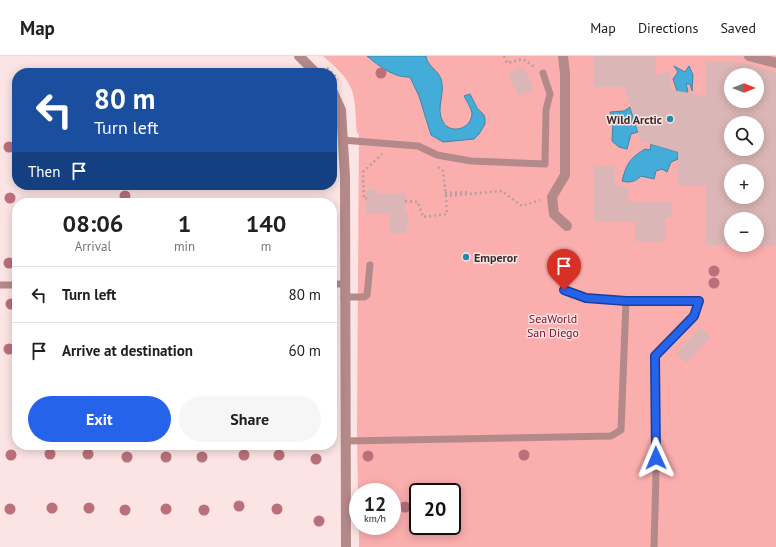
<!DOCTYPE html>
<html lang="en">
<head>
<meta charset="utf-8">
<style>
	body { margin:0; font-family:"PT Sans",sans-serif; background:#f6f6f6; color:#202124; height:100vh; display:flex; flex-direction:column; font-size:15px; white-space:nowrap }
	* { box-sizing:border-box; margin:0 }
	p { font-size:13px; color:#757577 }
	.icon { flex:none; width:22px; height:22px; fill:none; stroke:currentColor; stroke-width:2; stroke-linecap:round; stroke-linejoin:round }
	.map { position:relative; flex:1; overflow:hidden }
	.details { position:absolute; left:12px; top:142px; width:325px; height:252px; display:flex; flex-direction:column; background:#fff; border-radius:16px; box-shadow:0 2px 10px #0003 }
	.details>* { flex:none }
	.hud { position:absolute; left:12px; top:12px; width:325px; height:122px; border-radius:16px; box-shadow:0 2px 10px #0003; background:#1a4fa0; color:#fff; overflow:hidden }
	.needle { width:26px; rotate:90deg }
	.buttons { position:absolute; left:724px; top:12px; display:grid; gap:8px }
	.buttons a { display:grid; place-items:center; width:40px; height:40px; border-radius:50%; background:#fff; box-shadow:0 2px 10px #0003; font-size:20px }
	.speed { position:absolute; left:349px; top:427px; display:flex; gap:8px; font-size:20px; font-weight:700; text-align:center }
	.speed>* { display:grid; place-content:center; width:52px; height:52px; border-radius:50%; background:#fff; box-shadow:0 2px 10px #0003; line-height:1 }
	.speed small { font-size:10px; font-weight:400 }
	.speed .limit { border:2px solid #111; border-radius:6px; background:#fff; color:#111 }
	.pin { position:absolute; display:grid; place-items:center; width:34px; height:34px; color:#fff; margin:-41px -17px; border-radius:50% 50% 50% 0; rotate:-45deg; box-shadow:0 0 4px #0007 }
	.pin .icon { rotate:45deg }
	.me { position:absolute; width:44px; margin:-22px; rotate:359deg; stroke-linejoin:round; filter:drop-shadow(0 0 3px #0008) }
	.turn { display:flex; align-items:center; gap:14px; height:84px; padding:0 16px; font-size:18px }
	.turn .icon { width:52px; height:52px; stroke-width:2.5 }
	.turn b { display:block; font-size:28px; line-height:34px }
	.then { display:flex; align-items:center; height:38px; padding:0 16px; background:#0003; gap:8px; font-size:15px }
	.eta { display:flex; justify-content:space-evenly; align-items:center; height:68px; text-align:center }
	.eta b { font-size:24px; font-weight:600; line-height:28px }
	.cta { display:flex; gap:8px; margin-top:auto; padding:8px 16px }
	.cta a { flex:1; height:46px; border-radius:24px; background:#2563eb; color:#fff; font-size:16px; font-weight:600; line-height:46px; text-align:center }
	.cta a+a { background:#f6f6f6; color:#202124 }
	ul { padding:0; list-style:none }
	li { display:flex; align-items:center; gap:12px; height:56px; padding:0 16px; border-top:1px solid #e0e0e0 }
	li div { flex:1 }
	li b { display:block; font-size:15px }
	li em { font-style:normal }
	header { display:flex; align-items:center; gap:24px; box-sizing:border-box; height:56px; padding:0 20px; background:#fff; border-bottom:1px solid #e0e0e0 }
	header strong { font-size:19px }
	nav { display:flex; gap:22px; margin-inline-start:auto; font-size:14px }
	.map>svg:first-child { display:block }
</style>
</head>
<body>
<header>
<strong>Map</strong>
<nav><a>Map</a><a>Directions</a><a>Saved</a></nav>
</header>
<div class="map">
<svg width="776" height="491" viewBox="0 0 776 491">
	<rect width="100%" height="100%" fill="#fbe4e3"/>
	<path fill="#fbaeae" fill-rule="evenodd" d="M323,0H776V491H359V470H392V436H358L357,377L359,78L357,77C355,62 357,41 349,28C343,17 332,8 323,0ZM731,19H757V45H731ZM731,67H757V93H731ZM731,115H757V141H731ZM731,163H757V189H731ZM418,436H452V470H418Z"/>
	<path fill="#43acd9" stroke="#4085a5" d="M367,0H426C427,10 438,14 441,23C446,38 435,52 443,66C451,79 472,73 472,57C471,52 467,45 464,40L470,38L477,52L484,59L485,63V68L479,78L474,83L443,86L431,79L419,40L410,21C394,22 379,10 367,0Z
		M674,10L685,16L689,10L693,19L692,35L690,28H686L688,35L684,40L678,38L673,23L678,16Z
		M630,51L638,76L631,78L627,93L619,91L612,85L613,66L610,56L624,55Z
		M651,88L678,96V103L671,106L667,116L662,113L656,115L654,123L641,120C635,126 630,127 622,125C627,107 629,103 645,93L650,94Z"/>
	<path fill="#dbb6b6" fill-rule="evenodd" d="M593,0H656L655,19L669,15L672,34L706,40V5L743,7L776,16V190L757,189V163H731V189H705V130H678V96L641,85L624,31H593ZM731,19H757V45H731ZM731,67H757V93H731ZM731,115H757V141H731Z
		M524,11L534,33L518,40L508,18Z
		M594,109H615V130L629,131L628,145H672V162H666V186H635V166L594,165Z
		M367,134H379L378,138L405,137V156L408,157L407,177H390V157H366Z
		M701,271L711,281L686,307L676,297Z"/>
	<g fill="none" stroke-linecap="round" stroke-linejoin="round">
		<path stroke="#b39f9f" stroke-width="2.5" stroke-dasharray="2 3" stroke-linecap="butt" d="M504,0L507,7L523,3L536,12
			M327,12L338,23
			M438,111L443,115L446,140
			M445,137L469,136
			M367,142L364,143L363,116L382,98
			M405,145L418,146L423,161L447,158L446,140L502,135L522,150L540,144"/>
		<path stroke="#b48989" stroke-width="7" d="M342,84L418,90L437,99L471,105L545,108L546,54L550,38L543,17
			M332,228H344
			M0,229H17
			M564,234L586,243L626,245H699L694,260L655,300L656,417L654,491
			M344,241H364L367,239L370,209
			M345,385L611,380L621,374L626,245"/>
		<path stroke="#b48989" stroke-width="10" d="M563,0L565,18V119L552,141L554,158L567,170
			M749,0L776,7"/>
		<path stroke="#b48989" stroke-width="10" d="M299,0L316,17
			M332,34L341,54L345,120L346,491"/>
	</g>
	<g fill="#b9707a">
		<circle cx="381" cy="17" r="5.5"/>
		<circle cx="9" cy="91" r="5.5"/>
		<circle cx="125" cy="140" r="5.5"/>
		<circle cx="10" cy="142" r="5.5"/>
		<circle cx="9" cy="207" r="5.5"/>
		<circle cx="714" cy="215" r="5.5"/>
		<circle cx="714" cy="227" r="5.5"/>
		<circle cx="11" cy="248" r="5.5"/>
		<circle cx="9" cy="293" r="5.5"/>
		<circle cx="50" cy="398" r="5.5"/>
		<circle cx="88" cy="398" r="5.5"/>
		<circle cx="11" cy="399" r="5.5"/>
		<circle cx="244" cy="399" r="5.5"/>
		<circle cx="279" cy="399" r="5.5"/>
		<circle cx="524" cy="399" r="5.5"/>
		<circle cx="368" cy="400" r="5.5"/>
		<circle cx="127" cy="401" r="5.5"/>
		<circle cx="166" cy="401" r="5.5"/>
		<circle cx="202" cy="401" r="5.5"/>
		<circle cx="316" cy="403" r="5.5"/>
		<circle cx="239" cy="450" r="5.5"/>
		<circle cx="405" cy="451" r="5.5"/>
		<circle cx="52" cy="452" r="5.5"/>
		<circle cx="89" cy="452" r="5.5"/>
		<circle cx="10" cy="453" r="5.5"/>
		<circle cx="166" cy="453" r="5.5"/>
		<circle cx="277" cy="453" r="5.5"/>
		<circle cx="125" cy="454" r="5.5"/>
		<circle cx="204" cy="454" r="5.5"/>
		<circle cx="319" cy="465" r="5.5"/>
	</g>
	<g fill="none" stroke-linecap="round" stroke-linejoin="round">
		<defs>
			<path id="route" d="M564,234L586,242L626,245H699L694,260L655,300L656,402"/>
		</defs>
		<use href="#route" stroke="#184099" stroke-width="10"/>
		<use href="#route" stroke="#2563eb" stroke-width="7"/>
	</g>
	<g fill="#2289b1" stroke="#fbe4e3" stroke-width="1.5">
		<circle cx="670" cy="63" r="4"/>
		<circle cx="466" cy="201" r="4"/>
	</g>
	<g text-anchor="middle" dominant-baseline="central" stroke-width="3" stroke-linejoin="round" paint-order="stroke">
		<g font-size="12" font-weight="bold" fill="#392b2b" stroke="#fbe4e3" text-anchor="end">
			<text x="662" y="63">Wild Arctic</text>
			<text x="474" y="201" text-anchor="start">Emperor</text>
		</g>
		<g font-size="12" fill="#831225" stroke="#fbe4e3">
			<text x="553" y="262">SeaWorld<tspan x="553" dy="14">San Diego</tspan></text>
		</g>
	</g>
</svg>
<div class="buttons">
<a><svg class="needle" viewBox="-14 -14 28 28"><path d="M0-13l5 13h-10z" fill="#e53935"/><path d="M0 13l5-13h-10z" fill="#757577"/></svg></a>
<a><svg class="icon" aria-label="search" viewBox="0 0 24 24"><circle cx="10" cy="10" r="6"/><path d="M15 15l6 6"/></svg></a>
<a>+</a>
<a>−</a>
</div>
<div class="speed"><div>12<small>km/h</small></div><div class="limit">20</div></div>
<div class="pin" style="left:564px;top:234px;background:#d93025"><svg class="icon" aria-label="arrive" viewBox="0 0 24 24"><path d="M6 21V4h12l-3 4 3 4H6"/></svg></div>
<svg class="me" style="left:656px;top:402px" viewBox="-20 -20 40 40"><path d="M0-17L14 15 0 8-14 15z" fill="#2563eb" stroke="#fff" stroke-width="4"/></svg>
<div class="hud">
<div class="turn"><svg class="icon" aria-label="left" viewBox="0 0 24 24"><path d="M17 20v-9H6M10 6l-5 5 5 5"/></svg><div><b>80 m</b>Turn left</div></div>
<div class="then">Then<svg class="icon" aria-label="arrive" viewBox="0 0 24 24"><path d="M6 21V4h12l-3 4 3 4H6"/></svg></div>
</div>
<section class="details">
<div class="eta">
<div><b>08:06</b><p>Arrival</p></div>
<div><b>1</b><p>min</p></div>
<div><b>140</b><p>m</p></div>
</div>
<ul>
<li><svg class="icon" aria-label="left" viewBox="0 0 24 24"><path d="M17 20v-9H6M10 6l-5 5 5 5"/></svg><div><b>Turn left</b></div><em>80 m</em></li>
<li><svg class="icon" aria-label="arrive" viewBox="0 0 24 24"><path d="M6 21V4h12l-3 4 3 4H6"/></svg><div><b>Arrive at destination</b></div><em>60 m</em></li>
</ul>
<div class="cta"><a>Exit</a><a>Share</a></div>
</section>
</div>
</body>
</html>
